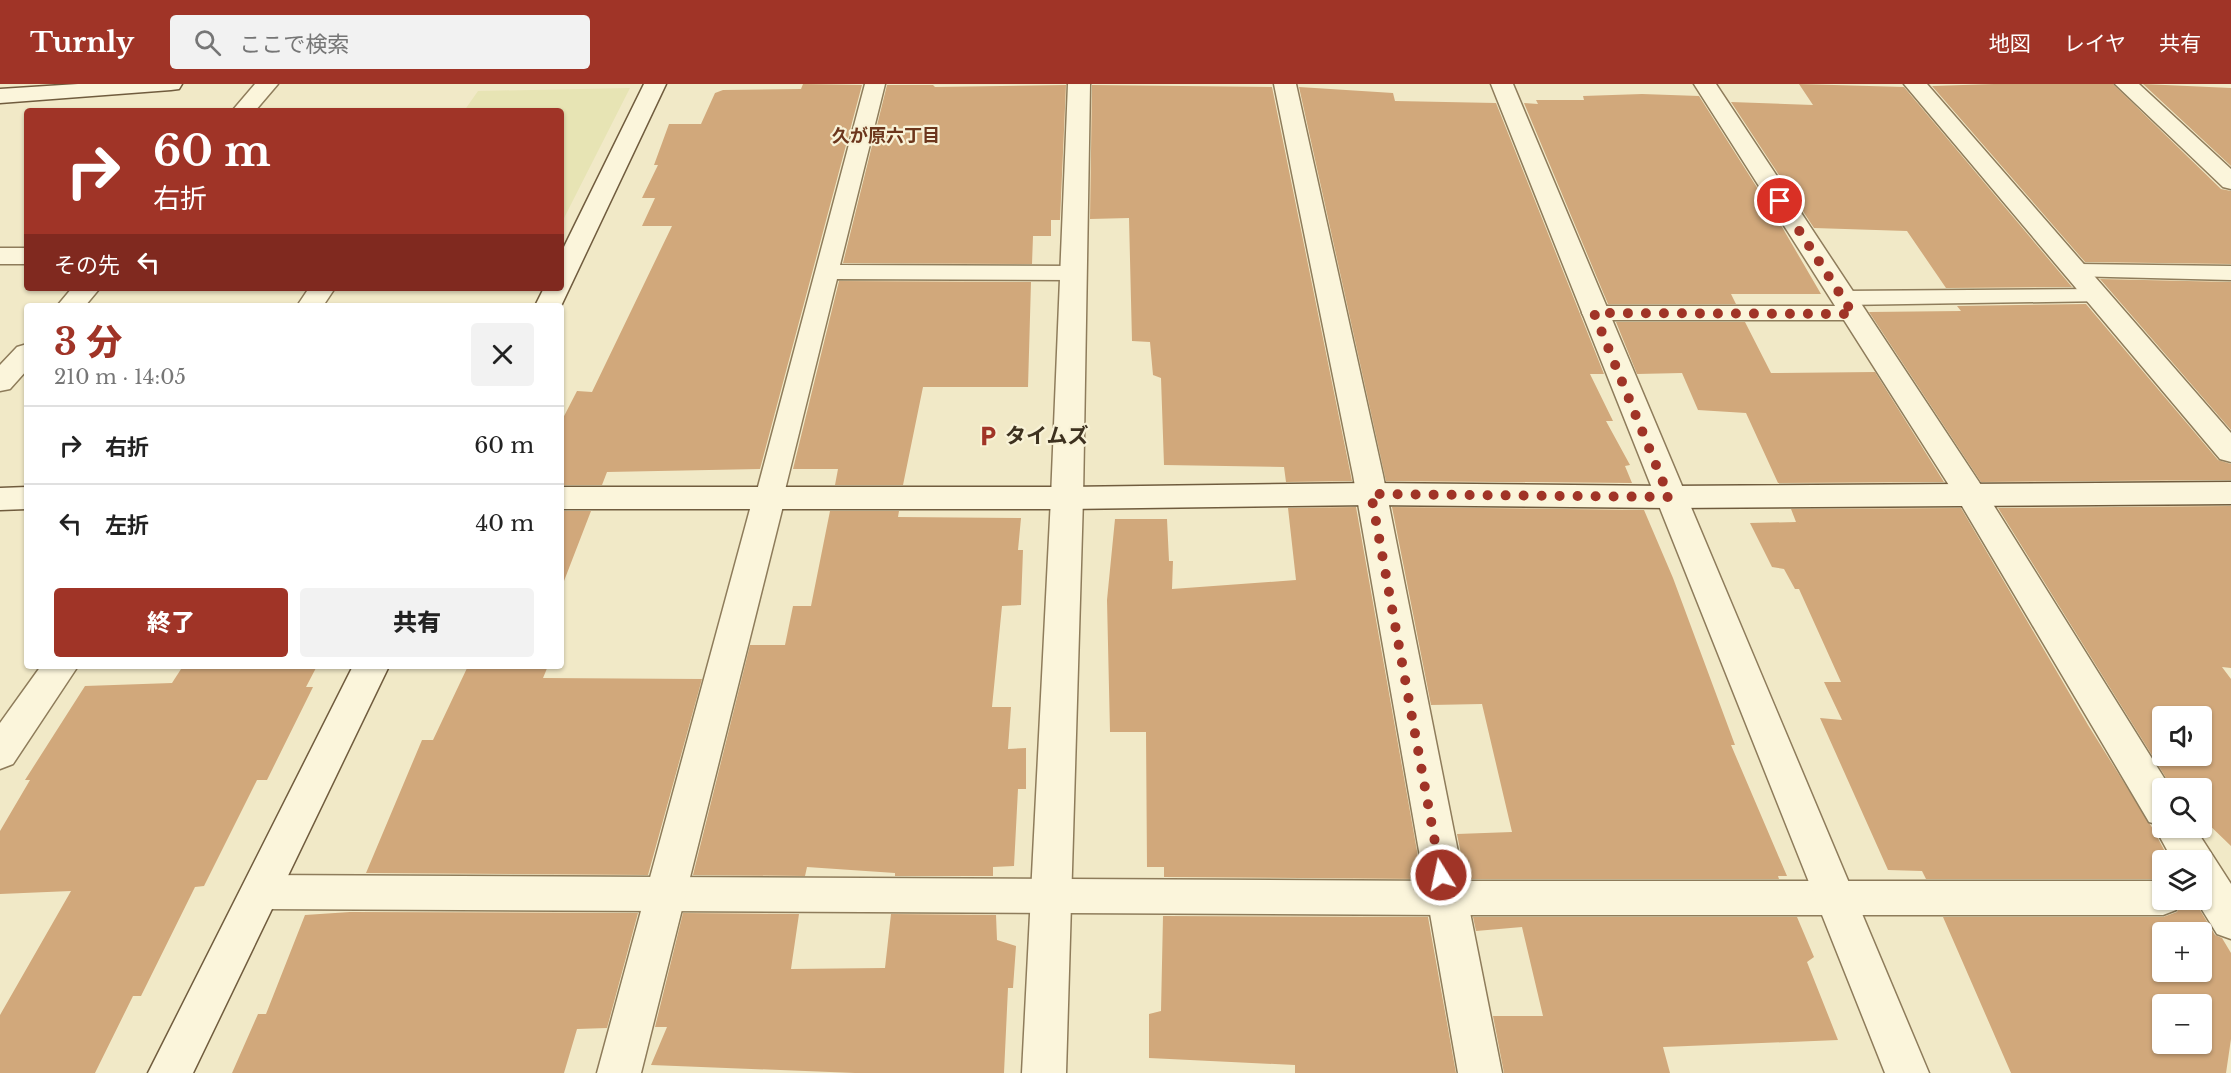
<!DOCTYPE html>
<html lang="ja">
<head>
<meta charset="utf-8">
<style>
	body { margin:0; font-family:"Libre Baskerville","Noto Sans JP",serif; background:#f2f2f2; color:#222; height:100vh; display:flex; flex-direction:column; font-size:22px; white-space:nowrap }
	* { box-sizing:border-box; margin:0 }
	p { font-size:20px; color:#767676 }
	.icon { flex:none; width:33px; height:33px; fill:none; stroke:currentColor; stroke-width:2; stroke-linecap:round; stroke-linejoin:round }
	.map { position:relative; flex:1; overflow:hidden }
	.panel { position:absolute; left:24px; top:219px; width:540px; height:366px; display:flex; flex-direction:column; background:#fff; border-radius:6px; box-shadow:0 2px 4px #0004 }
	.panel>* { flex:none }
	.hud { position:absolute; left:24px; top:24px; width:540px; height:183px; border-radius:6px; box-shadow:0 2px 4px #0004; background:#a03427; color:#fff; overflow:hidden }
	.buttons { position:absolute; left:2152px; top:622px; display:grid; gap:12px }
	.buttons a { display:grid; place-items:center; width:60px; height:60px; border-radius:6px; background:#fff; box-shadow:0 2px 4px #0004; font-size:30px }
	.pin { position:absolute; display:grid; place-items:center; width:51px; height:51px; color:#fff; margin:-26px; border:3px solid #fff; border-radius:50%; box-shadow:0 2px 6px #0007 }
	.me { position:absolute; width:66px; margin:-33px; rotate:350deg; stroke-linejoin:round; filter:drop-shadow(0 0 4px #0008) }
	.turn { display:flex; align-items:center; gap:21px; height:126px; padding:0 30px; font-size:27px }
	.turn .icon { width:78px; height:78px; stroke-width:2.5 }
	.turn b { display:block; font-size:42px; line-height:51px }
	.then { display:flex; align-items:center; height:57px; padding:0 30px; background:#0003; gap:12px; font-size:22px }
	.round { display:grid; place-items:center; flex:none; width:63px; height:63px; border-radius:6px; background:#f2f2f2 }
	.summary { display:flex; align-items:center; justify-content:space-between; height:102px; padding:0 30px }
	h1 { font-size:36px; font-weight:800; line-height:45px; color:#a03427 }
	.action { display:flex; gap:12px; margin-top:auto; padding:12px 30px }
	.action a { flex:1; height:69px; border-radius:6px; background:#a03427; color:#fff; font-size:24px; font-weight:800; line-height:69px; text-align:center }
	.action a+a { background:#f2f2f2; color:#222 }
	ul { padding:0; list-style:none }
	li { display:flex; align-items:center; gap:18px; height:78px; padding:0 30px; border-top:2px solid #e0e0e0 }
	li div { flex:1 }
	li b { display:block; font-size:22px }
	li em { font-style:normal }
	header { display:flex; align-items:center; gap:36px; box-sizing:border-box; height:84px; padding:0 30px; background:#a03427; color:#fff }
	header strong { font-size:28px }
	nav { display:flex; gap:33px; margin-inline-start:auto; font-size:21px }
	.search { width:420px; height:54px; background:#f2f2f2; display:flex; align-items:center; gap:15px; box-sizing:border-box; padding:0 21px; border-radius:6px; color:#767676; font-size:22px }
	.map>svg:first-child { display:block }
</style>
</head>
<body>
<header>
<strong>Turnly</strong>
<div class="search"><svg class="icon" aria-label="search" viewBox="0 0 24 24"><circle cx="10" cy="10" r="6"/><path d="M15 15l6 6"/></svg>ここで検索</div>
<nav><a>地図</a><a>レイヤ</a><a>共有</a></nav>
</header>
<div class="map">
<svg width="2231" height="989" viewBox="0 0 2231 989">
	<rect width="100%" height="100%" fill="#f1e9c7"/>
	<path fill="#e7e4b4" d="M630,4L561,140V27H464L478,7Z"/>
	<path fill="#d1a87b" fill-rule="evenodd" d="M803,0L862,1L760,385L607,388L602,401H561V338L577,307L592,308L672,142H642L655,114H642L658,81H654L669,40H701L715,9L723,6L801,5Z
		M1799,0L1904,3L2072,203L1946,204L1907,147L1814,144L1731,18L1813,21Z
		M1994,0H2113L2221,105L2231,107V180L2085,178L1932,2Z
		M2143,0L2231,4V82Z
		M887,1H933L935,3L1066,1L1060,136H1051V152H1033L1032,180L843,179Z
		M1092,1L1272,3L1352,397L1286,398L1284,383L1164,381L1161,294L1153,291L1150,258L1132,257L1129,134L1090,135Z
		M1299,3L1393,9L1395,17L1496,19L1604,290H1590L1613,337H1606L1630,381L1625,382L1632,399L1386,397Z
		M1642,10L1699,12L1782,143L1821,210H1731L1736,220H1608L1524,19L1538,20L1536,16H1584L1583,12Z
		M2100,195L2231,198V346Z
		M839,197L1031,198L1028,303H923L903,401H835L838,385H793Z
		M2086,220L2218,376L2231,380V396L1981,398L1869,228L1961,227L1957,222Z
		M1616,238H1745L1771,289L1875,288L1944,398L1778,399L1746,329L1698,326L1682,289L1637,290Z
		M2231,422V584L2222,583L2231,595V762L2202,734V705H2173L1998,424ZM2163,633H2202V672H2163Z
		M1356,423L1422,795L1164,793V783H1147L1146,648H1110L1107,516L1115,435H1167L1169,477H1173L1172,505L1296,496L1288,424Z
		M1392,423L1644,426L1673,494L1735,661H1731L1787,792H1778L1779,795H1466L1457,750L1512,748L1482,620L1431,621Z
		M1961,424L2088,641L2153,745L2170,777H2163V795H1926L1922,787L1888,786L1820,634L1842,636L1824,598H1841L1799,505H1795L1784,485L1772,483L1750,439L1796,438L1791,425Z
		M561,427H591L564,497H561Z
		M830,427H899L898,433L1021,434L1018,466H1023L1021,521L1002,522L992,623H1011L1008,665L1026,664V705H1018L1014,782L993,783V792H895V789L807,783L805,792L693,791L750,561H785L793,522H811Z
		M183,582H317L306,603H313L267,696H257L204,802L195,803L141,912H133L95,989H0V931L71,807L0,810V747L30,696H25L85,602L172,599Z
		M468,582H548L543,594L702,595L648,791L366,789L422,656H433Z
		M2182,816H2194L2215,851L2222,854L2231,869V955L2226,989H2011L1943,833H2163L2177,828ZM2163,849H2202V888H2163ZM2163,921H2202V960H2163Z
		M350,828L638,829L607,944L577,945L564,989H232L258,930H266L305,831Z
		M683,829L799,830L791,885L885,884L891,830L996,831L997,856L1016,862L1013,904H1008L1004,989H855L651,981L667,943H655Z
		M1163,832L1428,833L1456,989H1295V981L1149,974V930L1161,927Z
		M1473,833H1797L1814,873L1807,878L1838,956L1663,963L1670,989H1504L1493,932H1543L1522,843L1476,847Z"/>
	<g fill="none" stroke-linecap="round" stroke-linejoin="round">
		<defs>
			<path id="lane" d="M865,0H885L840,181L1074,182L1082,184L1086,189L1082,194L1074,196L837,195L783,414L779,421L769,424L759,421L755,414Z
				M2078,180L2231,182V196L2070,192L2066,187L2070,182Z
				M2098,205L2106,207L2110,212L2106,217L1843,221L1834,219L1831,214L1834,209L1843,207Z
				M1594,222H1853L1862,224L1865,229L1862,234L1853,236H1594L1585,234L1582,229L1585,224Z
				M259,791L1446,797H2163V816H2180L2176,826L2163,831H1446L259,825L246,820L241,808L246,796Z"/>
			<path id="street" d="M255,0H278L255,27H232Z
				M1068,0H1090L1083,414L1066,989H1022L1051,414Z
				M1274,0H1296L1383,391L1502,989H1458L1353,391Z
				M1491,0H1513L1929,989H1885Z
				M1694,0H1716L1981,401L2171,705H2163V744H2195L2231,800V855L2217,850L2196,816H2202V777H2173L2155,744L2156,740L2149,738L1959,417Z
				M1904,0H1927L2231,349V378L2220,375Z
				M2115,0H2139L2231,85V105L2223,103Z
				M0,164H27V180H0Z
				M72,204H100L85,222H57Z
				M309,204H335L323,222H297Z
				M27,260V286L10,305L0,307V281L17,263Z
				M769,403L780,406L785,414L641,989H597L753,414L758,406Z
				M41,582H78L13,680L0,685V639Z"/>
			<path id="secondary" d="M78,0H182L179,5L171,6L0,19V5Z
				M644,0H666L561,222H535L544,204H561V169Z
				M2231,398V420L1669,424L1371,421L1067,425H561V403H1067L1371,399L1669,402Z
				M27,403V425L0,426V404Z
				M353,582H389L193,989H148Z"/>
		</defs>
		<use href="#lane" stroke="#8e7c5b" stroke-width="3"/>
		<use href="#street" stroke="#8e7c5b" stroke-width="3"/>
		<use href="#secondary" stroke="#705c3e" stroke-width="3"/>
		<use href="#lane" fill="#fbf5db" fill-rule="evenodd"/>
		<use href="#street" fill="#fbf5db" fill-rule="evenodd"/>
		<use href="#secondary" fill="#fbf5db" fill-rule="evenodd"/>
	</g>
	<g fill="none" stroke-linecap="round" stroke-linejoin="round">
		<path stroke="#a03427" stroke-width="10" stroke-dasharray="0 18" d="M1441,791L1371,410L1669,413L1594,229L1853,230L1780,117"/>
	</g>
	<defs>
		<symbol id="parking-bare" viewBox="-9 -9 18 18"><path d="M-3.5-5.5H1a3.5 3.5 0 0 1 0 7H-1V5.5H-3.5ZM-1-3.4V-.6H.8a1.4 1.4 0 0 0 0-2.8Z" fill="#a03427" stroke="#f8f2d7" stroke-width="2.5" paint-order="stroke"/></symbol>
	</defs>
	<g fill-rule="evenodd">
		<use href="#parking-bare" x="973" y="337" width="30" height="30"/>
	</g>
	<g text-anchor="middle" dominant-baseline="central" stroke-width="4.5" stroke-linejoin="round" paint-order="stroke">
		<g font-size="18" font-weight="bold" fill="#6c361c" stroke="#f8f2d7">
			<text x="886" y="52">久が原六丁目</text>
		</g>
		<g font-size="21" font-weight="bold" fill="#3d311f" stroke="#f8f2d7" text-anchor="start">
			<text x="1005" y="352">タイムズ</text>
		</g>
	</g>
</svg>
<div class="buttons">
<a><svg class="icon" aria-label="sound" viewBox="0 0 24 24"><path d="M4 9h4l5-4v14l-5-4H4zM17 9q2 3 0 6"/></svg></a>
<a><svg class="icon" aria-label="search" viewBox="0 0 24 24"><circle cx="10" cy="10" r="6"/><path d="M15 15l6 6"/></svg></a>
<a><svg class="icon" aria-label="layers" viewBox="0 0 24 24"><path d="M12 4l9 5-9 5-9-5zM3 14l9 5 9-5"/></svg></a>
<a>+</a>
<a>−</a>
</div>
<div class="pin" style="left:1780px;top:117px;background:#d93025"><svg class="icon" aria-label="arrive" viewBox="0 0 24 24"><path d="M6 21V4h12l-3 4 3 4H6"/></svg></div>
<svg class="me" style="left:1441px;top:791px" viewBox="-20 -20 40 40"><circle r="17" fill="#a03427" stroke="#fff" stroke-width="3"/><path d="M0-11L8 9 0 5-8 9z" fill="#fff"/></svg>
<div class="hud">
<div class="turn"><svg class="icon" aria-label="right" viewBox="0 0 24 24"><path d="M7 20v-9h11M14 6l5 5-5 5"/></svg><div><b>60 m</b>右折</div></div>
<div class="then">その先<svg class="icon" aria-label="left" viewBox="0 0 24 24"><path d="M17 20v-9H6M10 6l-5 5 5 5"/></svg></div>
</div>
<section class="panel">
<div class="summary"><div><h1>3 分</h1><p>210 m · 14:05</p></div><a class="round"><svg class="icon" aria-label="close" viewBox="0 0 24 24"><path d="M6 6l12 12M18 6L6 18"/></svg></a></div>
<ul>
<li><svg class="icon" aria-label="right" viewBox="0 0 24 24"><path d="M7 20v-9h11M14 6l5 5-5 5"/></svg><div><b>右折</b></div><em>60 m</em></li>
<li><svg class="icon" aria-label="left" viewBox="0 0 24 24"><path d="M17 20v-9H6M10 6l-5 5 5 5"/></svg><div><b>左折</b></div><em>40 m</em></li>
</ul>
<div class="action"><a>終了</a><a>共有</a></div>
</section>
</div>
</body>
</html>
